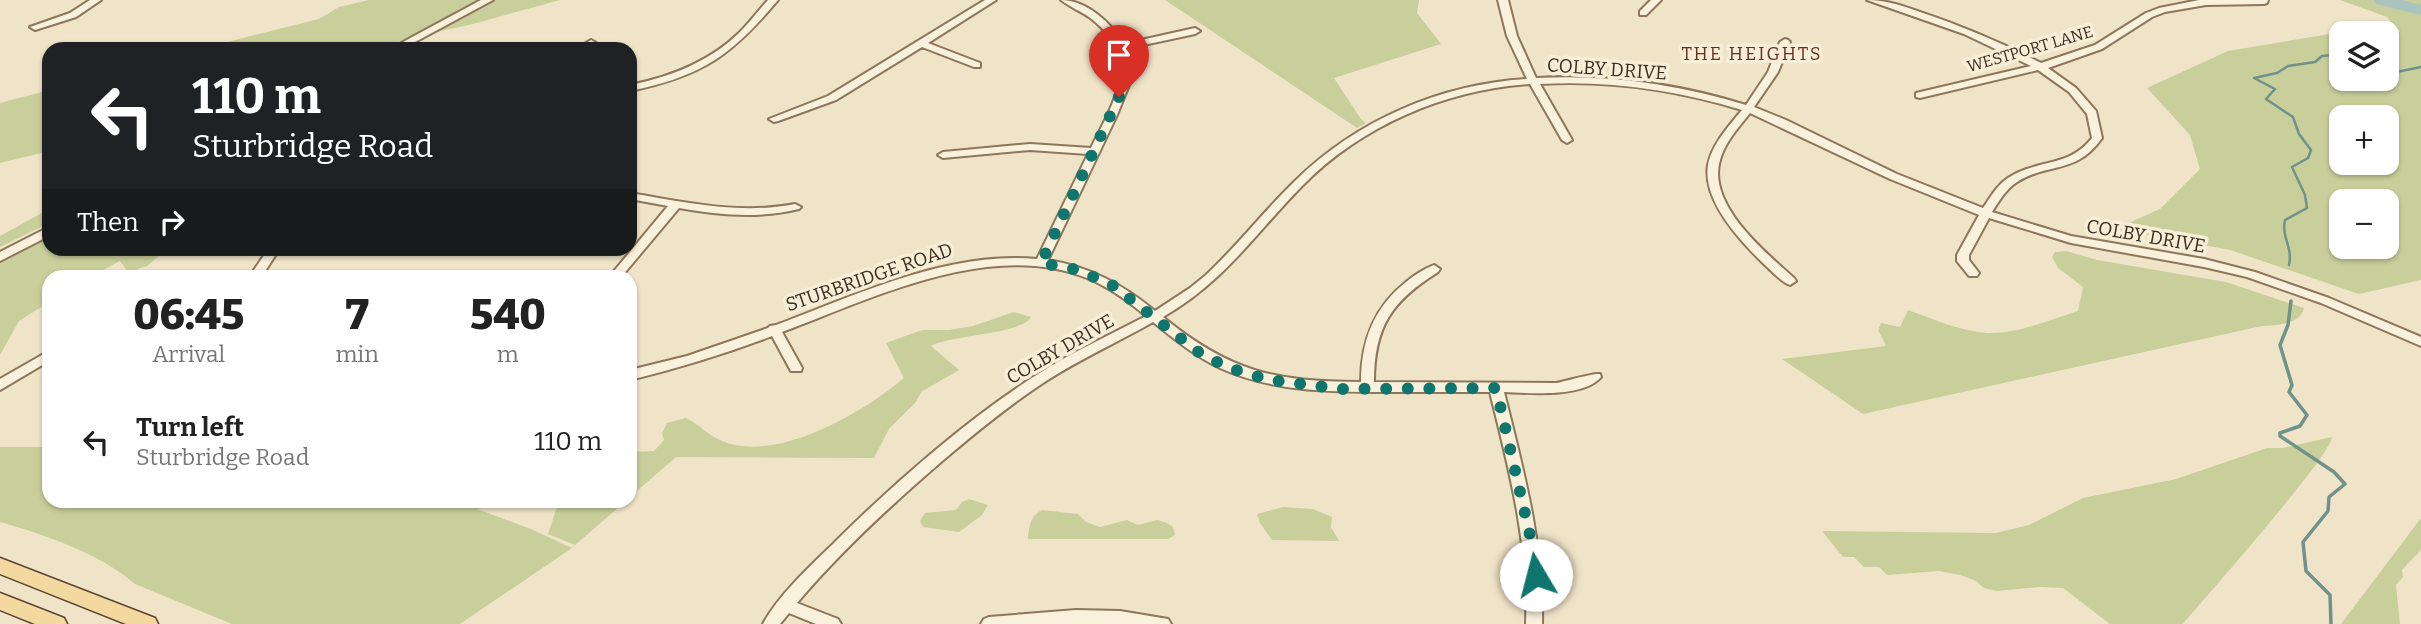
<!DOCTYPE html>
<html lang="en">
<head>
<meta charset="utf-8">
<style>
	body { margin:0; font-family:Bitter,serif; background:#f2f2f2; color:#222; height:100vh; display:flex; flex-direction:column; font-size:26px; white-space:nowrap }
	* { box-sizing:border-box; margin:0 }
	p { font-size:23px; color:#767676 }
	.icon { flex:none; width:38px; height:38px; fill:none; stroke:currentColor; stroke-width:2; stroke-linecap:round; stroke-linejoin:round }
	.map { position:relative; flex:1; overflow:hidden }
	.side { position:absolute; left:42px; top:270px; width:595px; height:238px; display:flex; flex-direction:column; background:#fff; border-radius:21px; box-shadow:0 2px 5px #0004 }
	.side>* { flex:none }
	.top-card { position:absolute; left:42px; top:42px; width:595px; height:214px; border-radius:21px; box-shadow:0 2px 5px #0004; background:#202124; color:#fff; overflow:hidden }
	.tools { position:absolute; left:2329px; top:21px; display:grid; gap:14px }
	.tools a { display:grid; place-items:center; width:70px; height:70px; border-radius:14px; background:#fff; box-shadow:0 2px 5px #0004; font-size:35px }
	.pin { position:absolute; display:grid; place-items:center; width:60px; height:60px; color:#fff; margin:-72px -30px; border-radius:50% 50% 50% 0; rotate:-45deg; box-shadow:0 0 7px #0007 }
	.pin .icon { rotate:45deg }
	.me { position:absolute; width:77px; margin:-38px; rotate:352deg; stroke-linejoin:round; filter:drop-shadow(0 0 5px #0008) }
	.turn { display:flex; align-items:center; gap:24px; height:147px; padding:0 35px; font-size:32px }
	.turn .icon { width:91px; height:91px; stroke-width:2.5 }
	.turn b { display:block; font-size:49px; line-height:60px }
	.then { display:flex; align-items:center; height:66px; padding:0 35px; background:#0003; gap:14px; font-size:26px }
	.eta { display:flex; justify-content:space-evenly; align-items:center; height:119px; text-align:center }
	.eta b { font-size:42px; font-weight:800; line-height:49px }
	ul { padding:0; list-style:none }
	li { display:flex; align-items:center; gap:21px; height:105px; padding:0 35px }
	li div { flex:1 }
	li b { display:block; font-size:26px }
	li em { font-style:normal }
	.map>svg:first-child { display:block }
</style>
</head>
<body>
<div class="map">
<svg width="2421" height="624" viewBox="0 0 2421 624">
	<rect width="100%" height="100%" fill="#f0e4c8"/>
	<path fill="#c9cf9b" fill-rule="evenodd" d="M369,0H560L473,24L401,40L384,49H199L319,19L339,7Z
		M1165,0H1419L1417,13L1441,44L1334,78L1361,119L1366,123L1357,128Z
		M2340,0H2421V280L2359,294L2230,250L2115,229L2160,209L2200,169L2190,135L2147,88L2228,51L2341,32H2400L2387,17ZM2342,33H2387V79H2342ZM2342,117H2387V163H2342ZM2342,201H2387V247H2342Z
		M49,90V151L0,163V103Z
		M49,209V223L0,247V236Z
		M49,237V248L167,249L147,266L128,272L120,261L92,276H49V302L19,321L0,355V263Z
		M2066,251L2097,260L2226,282L2304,308C2300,325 2277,325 2262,326L1863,414L1782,359L1886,346L1878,330L1881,323L1900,327L1908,310C1933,319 1960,331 1987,333C2018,334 2049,320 2078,311L2083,287L2058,268L2052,257L2055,252Z
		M1014,312L1031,317C1020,335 954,334 931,346L959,370L921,392L916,402L889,429L874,458L676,457L630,497V452L654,451L664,440L662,433L667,423L686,418C699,424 709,436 722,441C776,464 864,412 904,378L886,343L922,330H949L973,326Z
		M2332,437C2331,456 2204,599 2183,624H2110L2063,588L2040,587L1997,591L1984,588L1976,581L1960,575L1939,571L1887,575L1879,567H1864L1854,557H1843L1822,531L1996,533L2029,525L2083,498L2176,479L2267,448H2283Z
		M0,447H49V500L522,501L477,509L531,529L572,548L460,624H232L135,584C101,554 43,534 0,522Z
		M969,499L988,505L982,515L959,532L923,527L920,521L925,513L956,510L962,502Z
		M559,501V500L626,501L575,545L548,534Z
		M1283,507L1313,509L1332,517L1331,527L1339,541L1272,540L1260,523L1257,514Z
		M1042,510L1078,514L1086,522L1100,527L1127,520L1138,525L1157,520L1167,523L1173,527L1175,535L1168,539H1028C1029,527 1030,516 1042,510Z
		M2421,518V550L2402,570L2403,577L2396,585L2400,624H2341Z"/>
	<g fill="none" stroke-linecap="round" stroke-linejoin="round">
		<path stroke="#6f938a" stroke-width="2.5" d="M2387,74L2421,67
			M2289,265C2293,246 2281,238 2285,220L2307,208L2305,195L2292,167L2308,158L2311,150L2299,134L2293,117L2266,99L2275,89L2254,78L2277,73L2288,66L2315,62L2322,56L2342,54"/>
		<path stroke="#6f938a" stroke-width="3.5" d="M2291,301L2288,325L2280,345L2292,385L2289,392L2307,415L2300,426L2280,433V436L2334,472L2345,484L2329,497L2328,511L2303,542L2306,571L2330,595L2331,624"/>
		<path fill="#a9c4bc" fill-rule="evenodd" d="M2374,0H2402L2421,5V15L2376,4Z"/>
		<defs>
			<path id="minor" d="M90,0H101L76,17L35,30L30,27L70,13Z
				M481,0H493L402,49H390Z
				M768,0H778C731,56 702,76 630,91V85C670,77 709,62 739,33C749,23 758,11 768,0Z
				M985,0H996L928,43L980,63V67H974L922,47L836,100L778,121L774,122L769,119L828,96Z
				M1061,0C1086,0 1112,23 1123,44L1195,28L1200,31L1195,34L1125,49L1130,58L1131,80L1117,115L1048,260C1090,267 1122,284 1155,311L1190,288L1206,275C1238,245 1264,211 1295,181C1357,120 1441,84 1527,79L1507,36L1498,0H1508L1517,36L1536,78C1607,74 1679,84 1746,105L1768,72L1780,42L1785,39L1788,40L1790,42L1778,72L1754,107L1786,120L1897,174L1983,208C1990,198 1997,185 2008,178C2036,159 2069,168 2092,138L2087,114L2069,92L2038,70L1920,98L1916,97V93L2031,66L1964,34L1867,0C1886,0 1903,6 1920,12C1962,26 2002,43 2041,63L2095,45L2146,13L2159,8L2199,0H2268L2267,3L2264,4L2206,5L2165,12L2152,17L2102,49L2048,68L2076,88L2096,111L2102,138C2076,175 2049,162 2017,182C2006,189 1999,201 1992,212L2071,236L2204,259L2255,272L2329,298L2421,337V346L2321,303L2247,277L2204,267L2071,243L1989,218L1969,255V260L1979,273L1977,276H1969L1957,261V255L1979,215L1890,179L1750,113C1738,128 1723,144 1719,164C1710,207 1766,253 1794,278L1796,281L1790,285C1780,281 1773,272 1765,265C1741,242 1702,201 1708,165C1712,144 1729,126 1742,110C1677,90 1607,80 1540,84L1572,140L1567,143L1562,140L1530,84C1445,90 1362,125 1302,186C1253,236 1225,281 1163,317C1230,372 1276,382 1361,382C1361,342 1373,308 1406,282C1414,275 1424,269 1434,265L1440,269L1438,272C1392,301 1374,326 1374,382L1556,383C1567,381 1592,373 1600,374L1601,377C1583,398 1530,393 1504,392C1523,469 1544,544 1542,624H1526C1529,544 1509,469 1490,392C1456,392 1422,392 1388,392C1332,392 1273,392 1220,368C1195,356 1174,339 1153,322C1118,342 1080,359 1046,381C1009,405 975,433 941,462C890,506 840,552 797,603L838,619L841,624H816L789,613L780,624H763C777,597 811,565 833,544C892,485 967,419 1038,374C1072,352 1110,335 1146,316C1128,301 1109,287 1087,278C991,239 873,298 782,332L802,368L801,371H791L772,336C725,354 678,368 630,380V370L687,356L768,328L770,326L776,325C859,294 948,251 1037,259L1088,154L1030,150L943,158L938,155L943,152L1030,144L1091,148C1115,99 1144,58 1089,17C1080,11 1070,7 1061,0Z
				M1651,0H1661L1646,15H1640V11Z
				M591,40L596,43L595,49H585L586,43Z
				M630,193C685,202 739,215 795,204L801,207L799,209C758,219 719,215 679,208L622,276H610L668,206L630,199Z
				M49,227V236L0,261V252Z
				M269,248H280L262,276H250Z
				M49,351V361L0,390V379Z
				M1076,610L1120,611L1168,619L1171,624H981L984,619L989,617Z"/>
			<path id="major" d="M0,558L155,618L158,624H126L0,574Z
				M0,593L64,618L67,624H35L0,610Z"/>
		</defs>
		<use href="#minor" stroke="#8d765c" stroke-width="4"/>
		<use href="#major" stroke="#5b4430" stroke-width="3"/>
		<use href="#minor" fill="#faf1dc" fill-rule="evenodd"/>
		<use href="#major" fill="#f3d9a0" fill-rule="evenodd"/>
	</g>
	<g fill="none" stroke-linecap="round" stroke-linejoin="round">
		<path stroke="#0f766e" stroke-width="12" stroke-dasharray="0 21.6" d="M1119,97L1041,263L1078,270L1112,285L1201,354L1229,368L1270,380L1341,389L1496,388L1533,548L1536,575"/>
	</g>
	<g text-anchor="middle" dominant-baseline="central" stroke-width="7" stroke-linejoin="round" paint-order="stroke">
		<g font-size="16" fill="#3d2e20" stroke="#f7eed8">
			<text transform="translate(2030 49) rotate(-16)">WESTPORT LANE</text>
		</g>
		<g font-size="18" letter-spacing="2" fill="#6b2e1e" stroke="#f7eed8">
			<text x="1752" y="54">THE HEIGHTS</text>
		</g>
		<g font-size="19" fill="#3d2e20" stroke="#f7eed8">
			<text transform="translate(1607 69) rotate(4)">COLBY DRIVE</text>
			<text transform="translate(2146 236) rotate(10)">COLBY DRIVE</text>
			<text transform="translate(869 277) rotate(-19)">STURBRIDGE ROAD</text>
			<text transform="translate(1060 349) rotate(-30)">COLBY DRIVE</text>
		</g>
	</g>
</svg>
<div class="tools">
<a><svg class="icon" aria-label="layers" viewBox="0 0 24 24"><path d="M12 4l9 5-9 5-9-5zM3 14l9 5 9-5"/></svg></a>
<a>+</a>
<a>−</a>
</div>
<div class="pin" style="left:1119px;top:97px;background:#d93025"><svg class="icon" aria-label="arrive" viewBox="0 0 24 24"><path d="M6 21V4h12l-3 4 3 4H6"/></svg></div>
<svg class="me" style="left:1536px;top:575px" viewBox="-20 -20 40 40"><circle r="19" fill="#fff"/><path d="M0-13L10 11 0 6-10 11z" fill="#0f766e"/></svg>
<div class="top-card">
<div class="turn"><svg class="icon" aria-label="left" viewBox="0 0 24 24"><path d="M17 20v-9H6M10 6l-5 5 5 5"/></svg><div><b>110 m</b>Sturbridge Road</div></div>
<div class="then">Then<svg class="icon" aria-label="right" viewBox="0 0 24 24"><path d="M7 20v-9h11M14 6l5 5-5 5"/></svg></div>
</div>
<section class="side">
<div class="eta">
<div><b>06:45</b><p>Arrival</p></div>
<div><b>7</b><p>min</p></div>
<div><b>540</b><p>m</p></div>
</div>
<ul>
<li><svg class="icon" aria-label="left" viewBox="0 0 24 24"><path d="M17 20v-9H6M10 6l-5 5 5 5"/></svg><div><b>Turn left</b><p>Sturbridge Road</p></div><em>110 m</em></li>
</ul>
</section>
</div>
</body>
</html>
